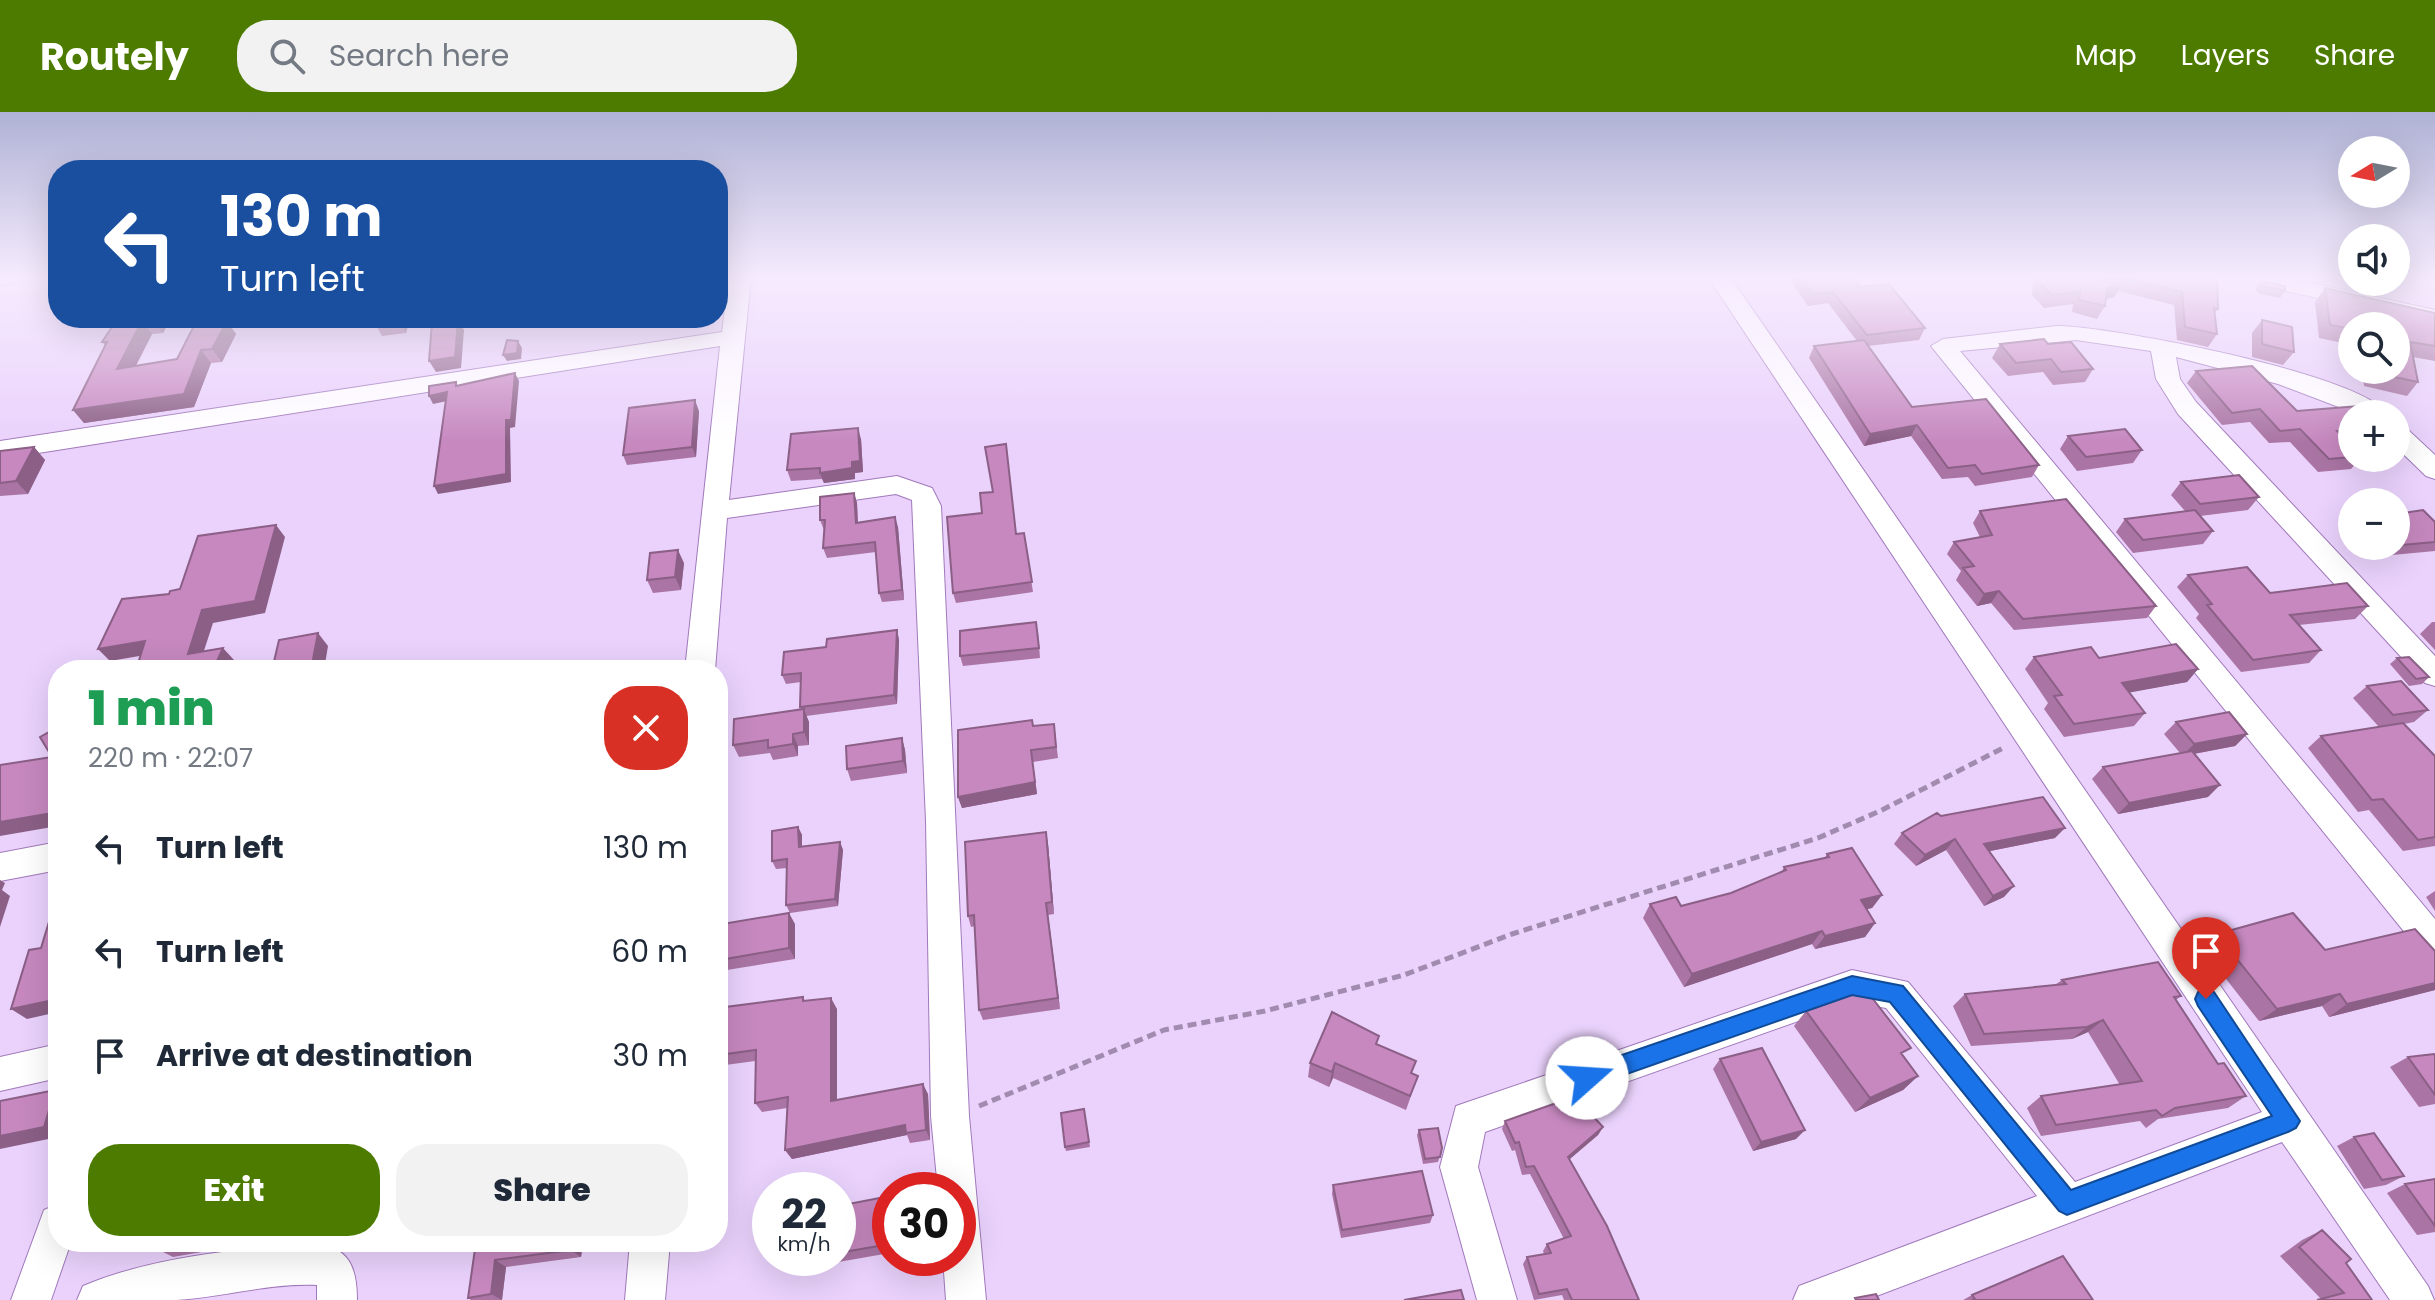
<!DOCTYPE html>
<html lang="en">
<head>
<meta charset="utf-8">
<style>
	body { margin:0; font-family:Poppins,sans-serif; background:#f2f2f3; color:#1f2937; height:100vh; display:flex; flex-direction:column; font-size:30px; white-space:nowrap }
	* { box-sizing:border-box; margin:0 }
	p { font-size:26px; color:#747a83 }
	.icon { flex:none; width:44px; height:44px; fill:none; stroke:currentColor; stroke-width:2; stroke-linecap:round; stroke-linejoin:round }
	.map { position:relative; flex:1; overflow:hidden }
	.drawer { position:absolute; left:48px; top:548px; width:680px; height:592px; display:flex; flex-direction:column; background:#fff; border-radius:32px; box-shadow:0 8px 32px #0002 }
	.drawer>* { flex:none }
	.hud { position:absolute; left:48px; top:48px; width:680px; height:168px; border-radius:32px; box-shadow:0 8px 32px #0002; background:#1a4fa0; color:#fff; overflow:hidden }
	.needle { width:52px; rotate:260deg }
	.fabs { position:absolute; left:2338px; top:24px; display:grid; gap:16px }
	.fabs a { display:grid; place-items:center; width:72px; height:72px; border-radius:50%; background:#fff; box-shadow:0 8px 32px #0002; font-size:40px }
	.speed { position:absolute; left:752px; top:1060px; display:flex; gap:16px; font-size:40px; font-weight:700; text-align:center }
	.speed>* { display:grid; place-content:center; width:104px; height:104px; border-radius:50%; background:#fff; box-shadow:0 8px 32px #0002; line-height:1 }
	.speed small { font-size:20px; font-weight:400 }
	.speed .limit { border:12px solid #d22; background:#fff; color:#111 }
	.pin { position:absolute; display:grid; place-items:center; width:68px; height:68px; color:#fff; margin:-82px -34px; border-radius:50% 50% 50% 0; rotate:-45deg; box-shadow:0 0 8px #0007 }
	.pin .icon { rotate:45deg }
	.me { position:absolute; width:88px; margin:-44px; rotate:71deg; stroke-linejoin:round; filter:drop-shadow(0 0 6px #0008) }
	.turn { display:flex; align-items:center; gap:28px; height:168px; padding:0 40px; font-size:36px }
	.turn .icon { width:104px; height:104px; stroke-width:2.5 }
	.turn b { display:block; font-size:56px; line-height:68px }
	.round { display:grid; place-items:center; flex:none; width:84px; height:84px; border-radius:32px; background:#f2f2f3 }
	.summary { display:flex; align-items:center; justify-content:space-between; height:136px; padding:0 40px }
	h1 { font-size:48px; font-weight:800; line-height:60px; color:#1e9e55 }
	.action { display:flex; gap:16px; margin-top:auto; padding:16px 40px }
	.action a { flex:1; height:92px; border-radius:32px; background:#4d7b00; color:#fff; font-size:32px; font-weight:800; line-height:92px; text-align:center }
	.action a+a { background:#f2f2f3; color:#1f2937 }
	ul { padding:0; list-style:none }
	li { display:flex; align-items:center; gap:24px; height:104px; padding:0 40px }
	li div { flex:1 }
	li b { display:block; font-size:30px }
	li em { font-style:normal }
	header { display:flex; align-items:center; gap:48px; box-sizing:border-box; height:112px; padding:0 40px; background:#4d7b00; color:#fff }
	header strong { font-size:38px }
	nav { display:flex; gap:44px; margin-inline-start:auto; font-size:28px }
	.search { width:560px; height:72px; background:#f2f2f3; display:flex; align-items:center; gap:20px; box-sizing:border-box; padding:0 28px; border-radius:32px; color:#747a83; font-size:30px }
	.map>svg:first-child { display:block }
</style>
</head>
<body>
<header>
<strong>Routely</strong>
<div class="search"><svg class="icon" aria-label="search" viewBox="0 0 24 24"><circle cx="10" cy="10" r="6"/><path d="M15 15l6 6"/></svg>Search here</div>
<nav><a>Map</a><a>Layers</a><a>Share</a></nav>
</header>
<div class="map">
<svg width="2435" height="1188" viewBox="0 0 2435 1188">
	<rect width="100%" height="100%" fill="#ead2fc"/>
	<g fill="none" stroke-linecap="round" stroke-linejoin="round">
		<defs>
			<path id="minor" d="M0,165H21L18,170L0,173Z
				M729,165H751L729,388L897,364L932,376L941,394L969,1004L986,1188H946L943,1146H958V1078H938L931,1004L926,709L912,388L896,382L727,406L715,558H685L720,234L0,347V329L722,220Z
				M1708,165H1730L2428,1174L2434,1188H2390L2282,1030L1866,1188H1793L1799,1174L2037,1084L1886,896L1852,890L1485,1020L1478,1055L1517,1188H1477L1440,1055L1456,994L1852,858L1908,870L2075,1070L2262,1000Z
				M2243,165H2285L2435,198V212L2254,172Z
				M2057,214C2109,214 2362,262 2387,302H2357L2278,272L2176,245L2180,267L2196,290L2435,544V574L2425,571L2178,302L2156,267L2151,239L2076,228L1960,239L2435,807V847L2423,843L1931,234L1943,227Z
				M2396,313L2405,315L2435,343V367L2426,364L2396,335Z
				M58,730V758L0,769V741Z
				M58,932V966L0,979V945Z
				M58,1092V1130H71L51,1188H11L44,1098Z
				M630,1130H670L665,1188H625Z
				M276,1134C326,1132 357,1127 357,1188H317V1173C269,1171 223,1185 176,1188C143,1188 110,1188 77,1188L83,1174C142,1149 212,1140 276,1134Z"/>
		</defs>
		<use href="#minor" stroke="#a079bb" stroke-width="2"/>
		<path stroke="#a18cb0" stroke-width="5" stroke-dasharray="9 5" stroke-linecap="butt" d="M979,994L1164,918L1265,899L1404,863L1512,822L1818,726L1880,699L2005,635"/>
		<use href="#minor" fill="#fff" fill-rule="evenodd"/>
	</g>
	<path fill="#aa75a4" d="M1788,165H1860L1857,175L1925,216L1919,228L1868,234L1912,295L2039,353L2032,365L1975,374L1968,365L1942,367L1911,324L1864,334L1809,246L1814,234L1857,229L1828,191L1808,194Z
		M2033,165H2089L2104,169V165H2217L2218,197L2214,202L2217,222L2208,235L2177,228L2174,193L2118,179L2114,185L2105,187V194L2097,207L2072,200L2073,192L2044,196L2032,183Z
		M2261,169L2285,179L2280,186L2257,181L2256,176Z
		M2325,176L2435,201V249L2413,245L2418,270L2407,284L2364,274L2362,258H2396V214H2352V233L2319,226L2315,190Z
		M118,206H171L163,221L152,222L136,254L177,247L198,206H217L220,210L236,222L222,250L211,251L194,295L84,311L73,298L105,233L102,230Z
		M410,206L406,221L382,224L374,210Z
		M2262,208L2294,240L2283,253L2252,245V221Z
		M2000,232H2048L2093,257L2085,270L2053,273L2043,260L2008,264L1992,246Z
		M2196,259L2297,299L2352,302V329L2347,330L2352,346H2361L2351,357L2318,360L2290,330L2269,331L2250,310L2222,313L2187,271Z
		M699,299L696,345L627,353L623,343Z
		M2068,324L2142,338L2133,351L2077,359L2060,337Z
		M861,327L863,360L855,361V367L824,371L822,367L791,369L787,358Z
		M34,335L45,348L28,382L0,384V339Z
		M2181,370L2259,385L2248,398L2200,404L2213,419L2203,432L2133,441L2116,420L2125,407L2185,399L2171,383Z
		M854,381L857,391L858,410L898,415L904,488L882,490L879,481L876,440L827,446L823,436L824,418L820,408Z
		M1980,399L2156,494L2147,506L2014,518L1991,491L1977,494L1956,468L1961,459L1947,442L1954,430L1980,425L1973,411Z
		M2396,402L2435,410V439L2392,443L2383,434H2396Z
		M1024,421L1033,480L956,491L953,481L1017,422Z
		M684,451L681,478L653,481L647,468Z
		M2188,463L2270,481L2368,494L2355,507L2299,513L2321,538L2309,551L2241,560L2196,506L2199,502L2177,475Z
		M2432,510H2435V538L2420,522Z
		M897,518L899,528L897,592L806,604L809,610V633L798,634V644L773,648L770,641L739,645L733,633L801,598L800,595L801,570L786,572L782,563L826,535Z
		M1038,520L1040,546L963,554L960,544Z
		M2034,545L2099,546L2198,557L2187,570L2129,580L2145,601L2134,614L2064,625L2044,597L2048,591L2025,557Z
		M2397,546L2429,565L2422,572L2409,574L2390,552Z
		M2367,574L2428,598L2414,610L2404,612L2435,644V734L2403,739L2369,698L2358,700L2308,636L2321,624L2379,615L2353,586Z
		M2176,610L2247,622L2235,634L2194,642L2208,685L2118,702L2092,667L2103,655L2180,641L2164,622Z
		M1054,612L1058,646L1033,650L1037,682L962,696L958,685Z
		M902,626L905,638L907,661L851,669L847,657Z
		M1941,704L2055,726L1990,739L2004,785L1984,794L1946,738L1916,754L1894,732L1902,721Z
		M798,715L802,723V735L840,730L843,738L838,794L790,801L786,793L787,756L776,757L772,749Z
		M1046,720L1048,732L1054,802L1048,803L1060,897L983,908L979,898L975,814L971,815L968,804Z
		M1827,742L1882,783L1872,796L1867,797L1875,811L1865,825L1815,837L1812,832L1684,875L1643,806L1650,792L1681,794L1731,781L1781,761L1784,755L1824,747Z
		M2435,779V799L2426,785Z
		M795,812V847L727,858L720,848Z
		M2217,822L2325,838L2435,839V878L2329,905L2322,894L2259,909L2201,835Z
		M2062,868L2181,884L2176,888L2218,952L2246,984L2228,996L2158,1007L2146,1016L2140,1009L2041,1024L2027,996L2041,984L2120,973L2088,920L2072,927L1971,934L1953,894L1965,882L2055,873Z
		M803,885L805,889L837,897V988L928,982L930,1028L910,1031L907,1023L792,1047L785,1038L787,996L762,1000L755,991V949L718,954V896Z
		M1806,899L1918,964L1903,978L1855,1000L1794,914Z
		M1377,932L1412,961L1418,964L1406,998L1333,966L1329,975L1308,965L1310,951Z
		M2435,943V992L2419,995L2390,955L2408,945Z
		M1720,947L1796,1027L1753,1039L1713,957Z
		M1596,988L1582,993L1603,1015L1598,1023L1569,1047L1639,1188H1564L1562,1183L1534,1188L1523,1152L1527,1145L1544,1142L1543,1139L1547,1132L1564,1127L1530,1062L1522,1063L1515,1038L1512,1039L1502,1017L1505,1009Z
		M1084,997L1090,1035L1066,1039L1065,1035Z
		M1419,1018L1442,1036L1438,1050L1423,1052L1417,1023Z
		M2354,1025L2404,1064L2386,1073L2364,1077L2337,1034Z
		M2435,1067V1120L2417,1123L2387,1081L2405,1072Z
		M1333,1073L1433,1103L1430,1111L1341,1126L1332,1082Z
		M890,1084V1141L821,1153L815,1146H838V1094Z
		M2322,1118L2346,1151L2372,1188L2321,1187L2280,1144L2302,1128Z
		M158,1130H214L213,1138L173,1145L157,1137Z
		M476,1130H583L581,1145L506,1155L502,1188H471L468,1186Z
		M1972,1183L2093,1188H1963Z"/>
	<path fill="#8b5f86" d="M2122,173L2114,185L2099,189L2107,176Z
		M154,206H171L163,221L153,208Z
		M214,206H217L223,216L227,209L236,222L222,250L212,237V211Z
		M399,206H410L406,221L398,208Z
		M458,207L464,218L461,256L436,260L429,249Z
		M142,209L152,222L127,270L117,257Z
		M518,229L522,236L521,247L507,249L503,243Z
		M201,238L211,251L194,295L84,311L73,298Z
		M515,261L519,269L515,315L510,316L511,370L438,382L434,374L506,308Z
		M447,280L452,288L433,292L429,284Z
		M695,288L699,299L696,345L692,335Z
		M1917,313L1911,324L1864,334L1870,322Z
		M858,316L861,327L863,360L855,361V367L824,371L820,361Z
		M34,335L45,348L28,382L16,369Z
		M854,381L857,391L858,420L856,411Z
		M895,405L898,415L904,488L902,478Z
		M276,413L285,425L265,501L213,511L199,554L188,542L202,498Z
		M678,438L684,451L681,478L675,465Z
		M1999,479L1991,491L1977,494L1984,482Z
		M897,518L899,528L897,592L894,583Z
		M318,521L328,534L324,558H311Z
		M145,529L157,541L110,549L98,537Z
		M223,536L234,548L230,558H213Z
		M2198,557L2187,570L2111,584L2122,571Z
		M804,597L809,610V633L804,620Z
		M793,622L798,634V644L793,632Z
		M2247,622L2235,634L2182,644L2194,632Z
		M902,626L905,638L907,661L903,649Z
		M1031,638L1037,682L962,696L958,685Z
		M2220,673L2208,685L2118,702L2129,691Z
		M58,699V714L0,724V710Z
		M798,715L802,723V743L799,735Z
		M2065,716L2055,726L1975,742L1984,732Z
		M1046,720L1048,732L1054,802L1052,790Z
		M1955,727L1946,738L1916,754L1925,743Z
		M840,730L843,738L838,794L835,787Z
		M0,768L5,771L2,778L10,784L0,815Z
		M2014,774L2004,785L1984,794L1993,784Z
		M1882,783L1872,796L1850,801L1861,788Z
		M1046,791L1048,803L1060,897L1058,886Z
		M789,801L795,812V847L789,836Z
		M1875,811L1865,825L1815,837L1825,824Z
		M1822,819L1812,832L1684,875L1692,862Z
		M2435,871V878L2329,905L2347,892Z
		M2340,882L2322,894L2259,909L2277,897Z
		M831,886L837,897V999L831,989Z
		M58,887V900L27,907L11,897Z
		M2103,908L2088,920L2072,927L2087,915Z
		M1335,951L1333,966L1329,975L1332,960Z
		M1918,964L1903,978L1855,1000L1870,986Z
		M923,972L928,982L930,1028L926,1018Z
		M55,978L58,979V1025L0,1037V1024Z
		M1601,980L1596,988L1573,996L1578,988Z
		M905,1013L907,1023L792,1047L785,1038Z
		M1603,1015L1598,1023L1563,1053L1568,1045Z
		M1805,1018L1796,1027L1753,1039L1761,1030Z
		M198,1130H214L213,1138L198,1131Z
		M572,1130H583L581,1145L571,1138Z
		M495,1148L506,1155L502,1188L491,1182Z"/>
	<path fill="#c688bf" stroke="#8b5f86" stroke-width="2" d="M1801,165H1860L1857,175L1889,172L1925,216L1867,223L1833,180L1813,182Z
		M2039,165H2090L2122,173L2107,176L2105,194L2079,188L2080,180L2052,183L2039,170Z
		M2123,165H2217L2218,197L2214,196L2217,222L2185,215L2182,180Z
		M2261,169L2285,174V179L2262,174Z
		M2325,176L2435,201V234L2410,230L2418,270L2375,261V258H2396V214H2352V217L2330,213Z
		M118,206H154L153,208L142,209L117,257L177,247L198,206H214L212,211L227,209L212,237L201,238L184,282L73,298L107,230H102Z
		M375,206H399L398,208L374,210Z
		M458,207L455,245L429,249L432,210Z
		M2262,208L2292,215L2294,240L2262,232Z
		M2044,227L2048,232L2071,230L2093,257L2061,260L2051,247L2016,251L2000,232Z
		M507,228L518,229L517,241L503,243Z
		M1864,228L1912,295L1986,287L2039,353L1982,362L1975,353L1948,356L1917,313L1870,322L1814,234Z
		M2252,254L2297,299L2359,294L2367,302H2352V317L2337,319L2352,334V345L2329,347L2300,317L2280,319L2260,297L2232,301L2196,259Z
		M515,261L511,308H506V362L434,374L447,280L429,284V274L456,270V274Z
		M695,288L692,335L623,343L629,296Z
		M858,316L860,349L852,350V356L820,361V356L787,358L791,322Z
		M2125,317L2142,338L2086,345L2068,324Z
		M1006,332L1016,422L1024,421L1032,470L953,481L947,405L982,401L980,381L993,380L985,335Z
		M34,335L16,369L0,371V339Z
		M2239,363L2259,385L2200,392L2181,370Z
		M854,381L856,411L895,405L902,478L879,481L875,430L823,436L825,408H820V385Z
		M2066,387L2156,494L2023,507L1999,479L1984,482L1963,456L1974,454L1954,430L1992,423L1980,399Z
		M2195,398L2213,419L2143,428L2125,407Z
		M2423,398L2435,410V430L2402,433L2396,427V402Z
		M276,413L255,489L202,498L188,542L223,536L213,558H136L145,529L98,537L122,487L169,482L170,479L180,477L198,424Z
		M678,438L675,465L647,468L650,441Z
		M2247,455L2270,481L2347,471L2368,494L2290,503L2321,538L2253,548L2207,493L2212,492L2188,463Z
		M1036,510L1039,536L960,544V519Z
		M897,518L894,583L800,595L801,561L782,563L784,540L826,535L827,527Z
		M318,521L311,558H272L279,528Z
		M2176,532L2198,557L2122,571L2145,601L2074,612L2054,584L2062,583L2034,545L2091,535L2099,546Z
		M2409,545L2429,565L2416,567L2397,546Z
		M571,552V558H538Z
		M2401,569L2428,598L2393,603L2367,574Z
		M804,597V620L793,622V632L768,636V628L733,633L734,607Z
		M2229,600L2247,622L2194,632L2176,610Z
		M1032,608L1033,614L1054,612L1056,635L1031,638L1035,670L958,685V618Z
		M2403,611L2435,644V725L2418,728L2383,687L2372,688L2321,624Z
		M58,615V700L0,710V653L52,645L40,625Z
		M902,626L903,649L847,657L846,634Z
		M2192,639L2220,673L2129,691L2103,655Z
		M2043,685L2065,716L1984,732L2014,774L1993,784L1955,727L1925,743L1902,721L1937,701L1941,704Z
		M798,715L799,735L840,730L835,787L786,793L787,747L772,749V719Z
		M1046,720L1052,790L1046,791L1058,886L979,898L974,803L968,804L965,730Z
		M1852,736L1882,783L1861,788L1875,811L1825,824L1822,819L1692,862L1650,792L1676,785L1681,794L1731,781L1786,758L1784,755L1829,745L1827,742Z
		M58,780V887L11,897L29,838L41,836Z
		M789,801V836L720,848L722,812Z
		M2293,801L2325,838L2415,817L2435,839V871L2347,892L2340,882L2277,897L2217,822Z
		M2158,850L2181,884L2174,885L2218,952L2224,951L2246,984L2175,996L2162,1004L2156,998L2056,1013L2041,984L2142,969L2103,908L2087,915L1984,922L1965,882L2066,872L2062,868Z
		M1866,878L1911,936L1901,941L1918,964L1870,986L1806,899Z
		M803,885V889L831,886V989L923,972L926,1018L906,1021L905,1013L785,1038L788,985L755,991L756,938L718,943V896Z
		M1332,900L1379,924L1376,932L1416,949L1411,961L1418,964L1410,984L1335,951L1332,960L1310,951Z
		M1762,936L1805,1018L1761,1030L1720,947Z
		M2434,942L2435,943V983L2408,945Z
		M1599,976L1601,980L1578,988L1603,1015L1568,1045L1607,1114L1639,1188H1572L1567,1177L1539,1182L1527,1145L1551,1141L1547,1132L1571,1124L1534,1054L1526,1055L1519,1030L1515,1031L1505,1009Z
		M55,978L44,1015L0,1024V989Z
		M1084,997L1089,1030L1065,1035L1061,1001Z
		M1438,1016L1442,1036L1440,1045L1425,1047L1419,1018Z
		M2374,1021L2404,1064L2382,1068L2354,1025Z
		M1422,1059L1433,1103L1342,1118L1333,1073Z
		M2435,1067V1114L2405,1072Z
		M890,1084V1132L838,1141V1094Z
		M2322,1118L2351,1147L2346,1151L2372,1188H2317L2344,1181L2299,1135Z
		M158,1130H198L157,1137Z
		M476,1130H572L571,1138L495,1148L491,1182L468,1186Z
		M2063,1144L2093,1188H1972L1975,1187L1972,1183Z
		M1461,1178L1464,1188H1404Z
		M1876,1182L1879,1188H1856L1855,1186Z"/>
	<linearGradient id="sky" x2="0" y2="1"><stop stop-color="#afb2d5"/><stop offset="0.5" stop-color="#f6ebfe"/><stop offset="1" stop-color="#f6ebfe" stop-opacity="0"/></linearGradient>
	<rect width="2435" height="331" fill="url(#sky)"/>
	<path fill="#1a73e8" stroke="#114b97" stroke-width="2" d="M1852,864L1903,874L2071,1078L2272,1004L2198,894L2195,887L2198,880L2206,877L2214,880L2300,1009L2296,1016L2288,1020L2067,1103L2059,1099L1890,890L1852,883L1587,976L1579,973L1576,966L1579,958L1587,955Z"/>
</svg>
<div class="fabs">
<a><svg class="needle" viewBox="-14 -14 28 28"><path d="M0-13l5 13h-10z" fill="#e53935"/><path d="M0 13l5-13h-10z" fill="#747a83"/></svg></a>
<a><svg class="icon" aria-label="sound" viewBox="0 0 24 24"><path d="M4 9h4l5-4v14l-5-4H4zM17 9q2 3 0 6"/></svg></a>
<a><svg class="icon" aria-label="search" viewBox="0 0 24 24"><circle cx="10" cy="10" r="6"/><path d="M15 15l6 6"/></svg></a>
<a>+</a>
<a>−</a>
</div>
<div class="speed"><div>22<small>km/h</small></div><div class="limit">30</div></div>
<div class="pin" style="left:2206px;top:887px;background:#d93025"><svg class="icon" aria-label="arrive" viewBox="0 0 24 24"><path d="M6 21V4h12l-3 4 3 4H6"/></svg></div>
<svg class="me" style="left:1587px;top:966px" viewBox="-20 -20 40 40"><circle r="19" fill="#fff"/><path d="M0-13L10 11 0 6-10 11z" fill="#1a73e8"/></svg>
<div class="hud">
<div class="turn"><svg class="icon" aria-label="left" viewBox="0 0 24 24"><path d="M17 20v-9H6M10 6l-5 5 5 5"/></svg><div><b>130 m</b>Turn left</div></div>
</div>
<section class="drawer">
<div class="summary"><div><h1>1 min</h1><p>220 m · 22:07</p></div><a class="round" style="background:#d93025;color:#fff"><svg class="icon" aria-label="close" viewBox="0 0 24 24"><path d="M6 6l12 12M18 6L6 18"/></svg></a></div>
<ul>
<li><svg class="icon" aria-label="left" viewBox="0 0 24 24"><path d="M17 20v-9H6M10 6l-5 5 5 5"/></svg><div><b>Turn left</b></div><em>130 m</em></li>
<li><svg class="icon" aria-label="left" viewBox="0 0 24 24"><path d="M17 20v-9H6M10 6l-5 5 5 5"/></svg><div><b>Turn left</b></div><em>60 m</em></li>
<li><svg class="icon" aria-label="arrive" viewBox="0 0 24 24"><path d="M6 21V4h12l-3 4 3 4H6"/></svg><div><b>Arrive at destination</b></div><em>30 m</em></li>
</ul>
<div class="action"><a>Exit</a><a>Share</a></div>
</section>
</div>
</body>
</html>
